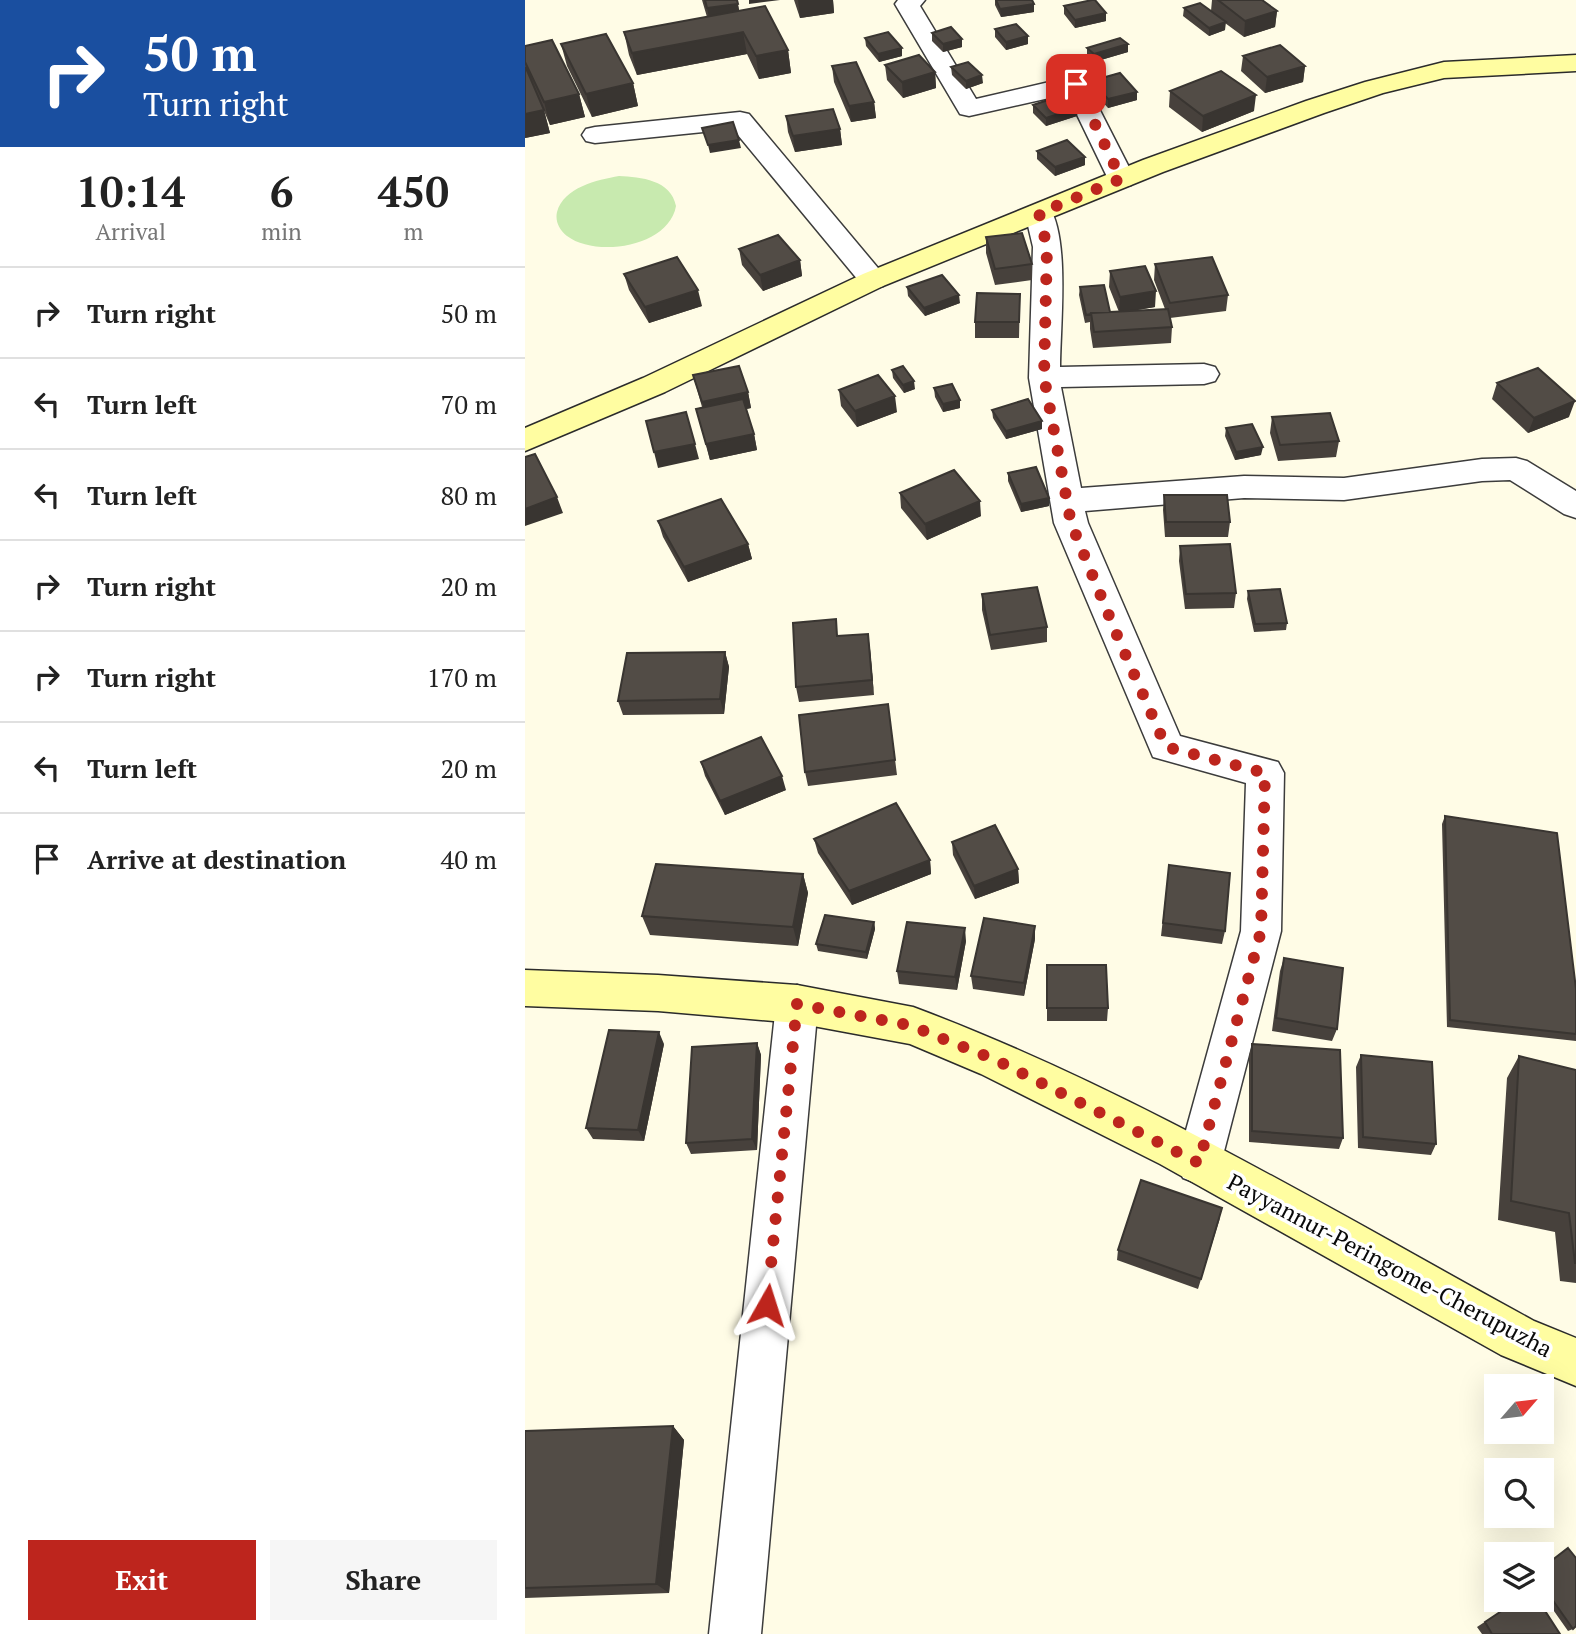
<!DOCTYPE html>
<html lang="en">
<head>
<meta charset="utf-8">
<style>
	body { margin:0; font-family:"PT Serif",serif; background:#f6f6f6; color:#222; height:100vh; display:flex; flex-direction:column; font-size:26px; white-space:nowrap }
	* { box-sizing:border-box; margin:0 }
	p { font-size:23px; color:#767676 }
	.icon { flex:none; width:38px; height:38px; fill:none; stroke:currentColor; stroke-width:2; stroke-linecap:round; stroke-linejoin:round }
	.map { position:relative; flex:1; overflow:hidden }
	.side { display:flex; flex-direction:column; background:#fff; width:525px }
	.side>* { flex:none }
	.top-card { background:#1a4fa0; color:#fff; overflow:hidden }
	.needle { width:46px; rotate:62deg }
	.fabs { position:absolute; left:959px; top:1374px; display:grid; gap:14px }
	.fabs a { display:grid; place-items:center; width:70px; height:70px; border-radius:0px; background:#fff; box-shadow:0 7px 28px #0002; font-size:35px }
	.pin { position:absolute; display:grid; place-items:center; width:60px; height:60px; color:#fff; margin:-30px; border-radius:14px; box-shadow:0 4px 10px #0006 }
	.me { position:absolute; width:77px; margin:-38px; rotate:6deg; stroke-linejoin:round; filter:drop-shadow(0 0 5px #0008) }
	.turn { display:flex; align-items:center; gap:24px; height:147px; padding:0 28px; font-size:32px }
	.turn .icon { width:91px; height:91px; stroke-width:2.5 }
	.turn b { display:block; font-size:49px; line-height:60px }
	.eta { display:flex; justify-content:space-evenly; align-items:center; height:119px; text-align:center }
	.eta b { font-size:42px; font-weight:600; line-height:49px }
	.button { display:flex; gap:14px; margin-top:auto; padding:14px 28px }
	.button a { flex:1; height:80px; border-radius:0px; background:#bd251d; color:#fff; font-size:28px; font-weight:600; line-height:80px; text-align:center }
	.button a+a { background:#f6f6f6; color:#222 }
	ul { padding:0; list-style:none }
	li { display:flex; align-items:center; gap:21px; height:91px; padding:0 28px; border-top:2px solid #e0e0e0 }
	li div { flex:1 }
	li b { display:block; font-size:26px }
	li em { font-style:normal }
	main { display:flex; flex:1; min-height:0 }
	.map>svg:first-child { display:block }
</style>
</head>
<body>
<main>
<section class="side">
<div class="top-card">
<div class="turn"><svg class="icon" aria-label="right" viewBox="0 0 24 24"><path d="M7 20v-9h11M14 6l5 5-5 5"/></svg><div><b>50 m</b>Turn right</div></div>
</div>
<div class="eta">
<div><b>10:14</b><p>Arrival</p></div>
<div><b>6</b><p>min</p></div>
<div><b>450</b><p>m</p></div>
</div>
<ul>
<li><svg class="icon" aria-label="right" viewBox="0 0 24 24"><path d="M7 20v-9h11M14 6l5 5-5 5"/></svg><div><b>Turn right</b></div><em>50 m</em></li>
<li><svg class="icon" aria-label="left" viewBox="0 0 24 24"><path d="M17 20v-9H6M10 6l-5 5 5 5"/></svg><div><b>Turn left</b></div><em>70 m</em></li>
<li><svg class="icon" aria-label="left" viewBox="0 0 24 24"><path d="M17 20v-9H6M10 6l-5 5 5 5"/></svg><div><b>Turn left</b></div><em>80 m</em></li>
<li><svg class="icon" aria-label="right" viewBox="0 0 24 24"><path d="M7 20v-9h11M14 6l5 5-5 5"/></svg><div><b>Turn right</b></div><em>20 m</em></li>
<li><svg class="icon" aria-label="right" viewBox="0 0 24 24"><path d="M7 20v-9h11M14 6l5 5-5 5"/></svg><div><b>Turn right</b></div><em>170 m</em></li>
<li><svg class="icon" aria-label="left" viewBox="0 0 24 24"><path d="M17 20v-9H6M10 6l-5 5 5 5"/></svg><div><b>Turn left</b></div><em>20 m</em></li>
<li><svg class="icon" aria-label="arrive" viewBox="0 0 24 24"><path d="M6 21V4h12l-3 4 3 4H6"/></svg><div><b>Arrive at destination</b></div><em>40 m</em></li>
</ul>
<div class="button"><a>Exit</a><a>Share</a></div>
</section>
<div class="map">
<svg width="1051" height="1634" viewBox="0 0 1051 1634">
	<rect width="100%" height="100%" fill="#fffce6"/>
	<path fill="#c8eaaf" d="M94,176C116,177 146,180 151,206C144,247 71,258 42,236C34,230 30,221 32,212C39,187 72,180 94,176Z"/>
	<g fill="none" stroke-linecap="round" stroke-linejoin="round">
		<defs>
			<path id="street" d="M373,0H400L395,6L451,99L550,76L559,79L610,179L606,185L596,187L586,185L542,94L444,116L435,114L370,4Z
				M215,112L224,114L358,274L363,280L358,286L348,289L338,286L208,129L70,143L61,141L57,135L61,129L70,127Z
				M514,205L524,207C545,238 535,328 535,367L679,364L690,367L694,374L690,381L679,384L536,387L556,488L719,476L819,478L957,459L991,458L1002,461L1051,491V518L1039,514L985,480L957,481L819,500L719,498L560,511L563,523L655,736L753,762L759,773L756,931L696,1163L690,1178L674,1184L658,1178L652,1163L716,931L721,783L628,757L529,523L504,378L508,247L500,213L504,207Z
				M272,985L287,991L293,1004L236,1634H184L251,1004L257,991Z"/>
			<path id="secondary" d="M1051,55V71L919,78L858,93L799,113L638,172L358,286L140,392L0,451V428L118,378L338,274L618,160L781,101L840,82L919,62Z
				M0,970L133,975L272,985L388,1007C605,1088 806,1210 1009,1321L1051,1338V1386L976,1355L635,1164L456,1074L385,1044L272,1023L133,1011L0,1006Z"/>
		</defs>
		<use href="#street" stroke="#3c3c3c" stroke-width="3"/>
		<use href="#secondary" stroke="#2b2b2b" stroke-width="3"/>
		<use href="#street" fill="#fff" fill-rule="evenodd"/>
		<use href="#secondary" fill="#fffda1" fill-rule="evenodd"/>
	</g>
	<path fill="#47413c" d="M177,0H212L214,11L263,50L266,73L234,79L222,54L112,75L104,55L99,32L182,17Z
		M269,0H308L309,13L275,18Z
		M470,0H507L509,12L476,17L470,5Z
		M687,0H737L752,11L750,27L719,37L700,23V30L684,36L658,16L659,8L686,11Z
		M539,6L581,21L550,28L539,14Z
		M470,29L503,44L481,50L470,37Z
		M407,33L437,39V47L418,52L407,41Z
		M340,38L377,48V56L354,62L341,46Z
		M36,44L108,83L113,106L67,117L42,66Z
		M0,46L54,94L60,117L25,125L19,111L25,133L0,138Z
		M562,48L603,52L569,62L562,56Z
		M718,56L780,66L778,82L740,93L716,71Z
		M360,65L410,72L411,88L378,98L362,80Z
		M307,66L349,102L351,118L326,122L309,82Z
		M426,67L458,83L441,89L427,75Z
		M566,81L612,92V100L583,108L566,89Z
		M645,91L729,111L677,132L644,107Z
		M508,105L553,108L552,116L521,126L508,113Z
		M261,116L315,129L317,145L270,152L263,132Z
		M512,151L560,157V165L530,176L512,159Z
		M461,237L507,264V280L470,285L461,253Z
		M214,249L275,260L277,276L238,291L217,265Z
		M630,264L703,295L701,311L645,318L647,327L646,343L568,348L565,329V322L560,323L554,295L555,287L585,312H594L584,287L585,271L630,307L607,311L640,309L629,280Z
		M99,274L177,306L124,323L104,290Z
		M382,287L435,303L400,316L383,296Z
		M495,294L494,338H450V322Z
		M367,370L390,389L379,393L368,378Z
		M168,375L223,392L226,408L221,409L229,434L232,450L185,460L171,409L177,407Z
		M972,383L1044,417L1003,433L967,399Z
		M409,388L435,400V408L418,412L410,397Z
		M314,390L372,412L332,427L316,406Z
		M467,410L517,429L481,439L468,418Z
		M747,417L814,441L811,457L753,461L745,433Z
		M701,428L736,455L710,460L700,436Z
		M483,473L524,506L496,512L483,481Z
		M375,493L456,516L402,540L376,508Z
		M639,495L705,522L703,537H640L638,510Z
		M133,521L223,544L227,559L163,582L138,537Z
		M655,546L711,593L709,608L660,609L654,561Z
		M723,591L762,623L761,630L729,632L722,599Z
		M457,594L522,627V642L466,650L457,610Z
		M314,636L345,649L349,695L274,702L271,687Z
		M200,652L204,667L199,714L98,715L93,701Z
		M363,704L372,775L283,786L280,772Z
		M176,762L261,790L200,815L180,776Z
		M920,816L1051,989V1041L922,1027L917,824Z
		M289,839L405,860L406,874L327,905L293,853Z
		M427,842L493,869L494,883L450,899L428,855Z
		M644,865L700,931L697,944L636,936Z
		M278,874L283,893L273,946L125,935L117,916Z
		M349,922L350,929L342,959L293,951L291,944Z
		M510,939L499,996L448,989L446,976Z
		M441,941L432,990L374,984L372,971Z
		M759,958L812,1029L807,1041L747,1031L755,971Z
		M522,965L583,1008L582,1021H522Z
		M232,1043L236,1055L232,1150L166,1154L161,1143Z
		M139,1044L119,1141L68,1139L61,1128Z
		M727,1044L818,1138L814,1149L724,1142V1056Z
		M836,1055L911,1144L906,1155L833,1148L831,1067Z
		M994,1056L1051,1070V1283L1035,1281L1030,1232L973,1220L982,1078Z
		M695,1218L673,1289L592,1260L593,1250Z
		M148,1426L159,1440L144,1593L0,1598V1431Z
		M1017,1568L1048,1629L1043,1631L1017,1594Z
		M993,1600L1035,1634H957L952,1627Z"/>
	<path fill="#393531" d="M224,0H255L224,4Z
		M273,0H308L309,13L275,18Z
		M213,4L217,26L187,31L182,8Z
		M509,4V12L476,17L475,9Z
		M752,11L750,27L719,37L720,21Z
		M581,13V21L550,28V20Z
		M701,22L700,30L684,36V28Z
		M218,32L222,54L112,75L107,53Z
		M503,36V44L481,50V42Z
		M437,39V47L418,52V44Z
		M603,44V52L569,62V54Z
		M377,48V56L354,62L353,54Z
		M263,50L266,73L234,79L231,56Z
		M780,66L778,82L740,93L742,77Z
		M410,72L411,88L378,98L377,82Z
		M457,75L458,83L441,89V81Z
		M108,83L113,106L67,117L61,94Z
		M612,92V100L583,108V99Z
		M54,94L60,117L25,125L19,102Z
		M731,95L729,111L677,132L678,116Z
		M349,102L351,118L326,122L324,106Z
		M553,108L552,116L521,126V118Z
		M19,110L25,133L0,138V114Z
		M315,129L317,145L270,152L268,136Z
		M214,140L216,148L185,153L183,145Z
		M560,157V165L530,176V167Z
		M275,260L277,276L238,291L235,275Z
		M173,290L177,306L124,323L120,307Z
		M631,291L630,307L594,313L595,297Z
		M434,295L435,303L400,316L399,308Z
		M389,381L390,389L379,393L378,385Z
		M223,392L226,408L181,418L177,402Z
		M370,396L372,412L332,427L330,411Z
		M435,400V408L418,412V404Z
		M1050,401L1044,417L1003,433L1009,418Z
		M517,421V429L481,439V431Z
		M229,434L232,450L185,460L181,444Z
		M170,444L174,459L133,468L129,452Z
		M738,447L736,455L710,460L711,452Z
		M32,497L38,513L0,526V509Z
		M524,498V506L496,512V504Z
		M455,501L456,516L402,540L400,524Z
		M223,544L227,559L163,582L159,567Z
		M343,634L345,649L349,695L347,680Z
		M200,652L204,667L199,714L195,699Z
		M257,776L261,790L200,815L195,801Z
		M405,860L406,874L327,905L324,891Z
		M493,869L494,883L450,899L449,886Z
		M278,874L283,893L273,946L268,927Z
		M349,922L350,929L342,959L341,952Z
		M510,926V939L499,996V983Z
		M440,928L441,941L432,990L430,977Z
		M134,1032L139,1044L119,1141L113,1130Z
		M232,1043L236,1055L232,1150L227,1139Z
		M148,1426L159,1440L144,1593L131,1584Z"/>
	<path fill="#524c46" stroke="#393531" stroke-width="2" d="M180,0H212L213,4L182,8Z
		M471,0H507L509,4L475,9Z
		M567,0H570L581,13L550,20L539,6Z
		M693,0H737L752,11L720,21Z
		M675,3L701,22L684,28L659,8Z
		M240,6L263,50L231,56L218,32L107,53L99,32Z
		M491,24L503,36L481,42L470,29Z
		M426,27L437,39L418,44L407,33Z
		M363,32L377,48L353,54L340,38Z
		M81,34L108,83L61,94L36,44Z
		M595,38L603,44L569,54L562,48Z
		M27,40L54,94L19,102L0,62V46Z
		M755,45L780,66L742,77L718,56Z
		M394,55L410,72L377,82L360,65Z
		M331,62L349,102L324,106L307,66Z
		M443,62L457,75L441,81L426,67Z
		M0,68H1L19,110L0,114Z
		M696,71L731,95L678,116L645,91Z
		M595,73L612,92L583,99L566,81Z
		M538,95L553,108L521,118L508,105Z
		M308,109L315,129L268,136L261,116Z
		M208,122L214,140L183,145L177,128Z
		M542,140L560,157L530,167L512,151Z
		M497,233L507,264L470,269L461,237Z
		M253,235L275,260L235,275L214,249Z
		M152,257L173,290L120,307L99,274Z
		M687,257L703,295L645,303L630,264Z
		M620,266L631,291L595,297L585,271Z
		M417,275L434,295L399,308L382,287Z
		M579,285L585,312L566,313V314L561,315L555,287Z
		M452,293L495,294L494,322H450Z
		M643,309L647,327L569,332L566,313Z
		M214,366L223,392L177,402L168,375Z
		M378,366L389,381L378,385L367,370Z
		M1013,368L1050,401L1009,418L972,383Z
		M353,375L370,396L330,411L314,390Z
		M427,384L435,400L418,404L409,388Z
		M218,399L229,434L181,444L171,409Z
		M503,399L517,421L481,431L467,410Z
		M161,412L170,444L129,452L121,421Z
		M805,413L814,441L755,445L747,417Z
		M727,424L738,447L711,452L701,428Z
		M10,454L32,497L0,509V457Z
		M511,467L524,498L496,504L483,473Z
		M429,470L455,501L400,524L375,493Z
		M639,495H702L705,522H641Z
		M196,499L223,544L159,567L133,521Z
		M705,544L711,593L661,594L655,546Z
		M512,587L522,627L465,635L457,594Z
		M755,589L762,623L730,624L723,591Z
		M311,619L312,636L343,634L347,680L271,687L268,623Z
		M200,652L195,699L93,701L102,653Z
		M363,704L370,760L280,772L274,715Z
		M236,737L257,776L195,801L176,762Z
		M371,803L405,860L324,891L289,839Z
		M920,816L1032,833L1051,989V1034L925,1020Z
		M470,825L493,869L449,886L427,842Z
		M131,864L278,874L268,927L117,916Z
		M644,865L705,873L700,931L638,923Z
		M300,915L349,922L341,952L291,944Z
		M459,918L510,926L499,983L446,976Z
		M382,922L440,928L430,977L372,971Z
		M759,958L818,968L812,1029L751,1018Z
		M522,965H581L583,1008H522Z
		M84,1030L134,1032L113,1130L61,1128Z
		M232,1043L227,1139L161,1143L167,1047Z
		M727,1044L815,1050L818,1138L727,1131Z
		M836,1055L907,1062L911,1144L838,1137Z
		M994,1056L1051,1070V1263H1050L1044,1213L986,1201Z
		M616,1180L697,1208L676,1279L593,1250Z
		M148,1426L131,1584L0,1588V1431Z
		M1043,1548L1051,1558V1626L1048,1629L1017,1585V1568Z
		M993,1600H1013L1035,1634H967L960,1622Z"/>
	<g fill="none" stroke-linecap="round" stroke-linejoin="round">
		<path stroke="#bd251d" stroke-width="12" stroke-dasharray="0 21.6" d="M242,1305L272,1004L388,1026L408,1035L471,1060L674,1163L736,931L740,773L641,747L594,640L546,523L519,377L522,247L514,213L596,179L551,84"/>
	</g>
	<g text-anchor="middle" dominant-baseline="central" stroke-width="7" stroke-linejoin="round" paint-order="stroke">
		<g font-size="23" fill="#090909" stroke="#fff">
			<text transform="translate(865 1265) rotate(28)">Payyannur-Peringome-Cherupuzha</text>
		</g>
	</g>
</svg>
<div class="fabs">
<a><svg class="needle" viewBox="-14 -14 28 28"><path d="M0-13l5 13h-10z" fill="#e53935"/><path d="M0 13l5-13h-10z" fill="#767676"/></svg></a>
<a><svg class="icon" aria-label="search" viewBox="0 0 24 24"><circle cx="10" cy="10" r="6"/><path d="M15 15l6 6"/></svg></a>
<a><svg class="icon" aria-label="layers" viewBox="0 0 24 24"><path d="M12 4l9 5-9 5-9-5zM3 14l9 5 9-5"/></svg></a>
</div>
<div class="pin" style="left:551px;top:84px;background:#d93025"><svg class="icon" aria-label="arrive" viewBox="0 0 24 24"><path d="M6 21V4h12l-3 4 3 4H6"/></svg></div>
<svg class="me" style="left:242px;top:1305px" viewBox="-20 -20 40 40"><path d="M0-17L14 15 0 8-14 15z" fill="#bd251d" stroke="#fff" stroke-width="4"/></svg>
</div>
</main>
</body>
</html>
